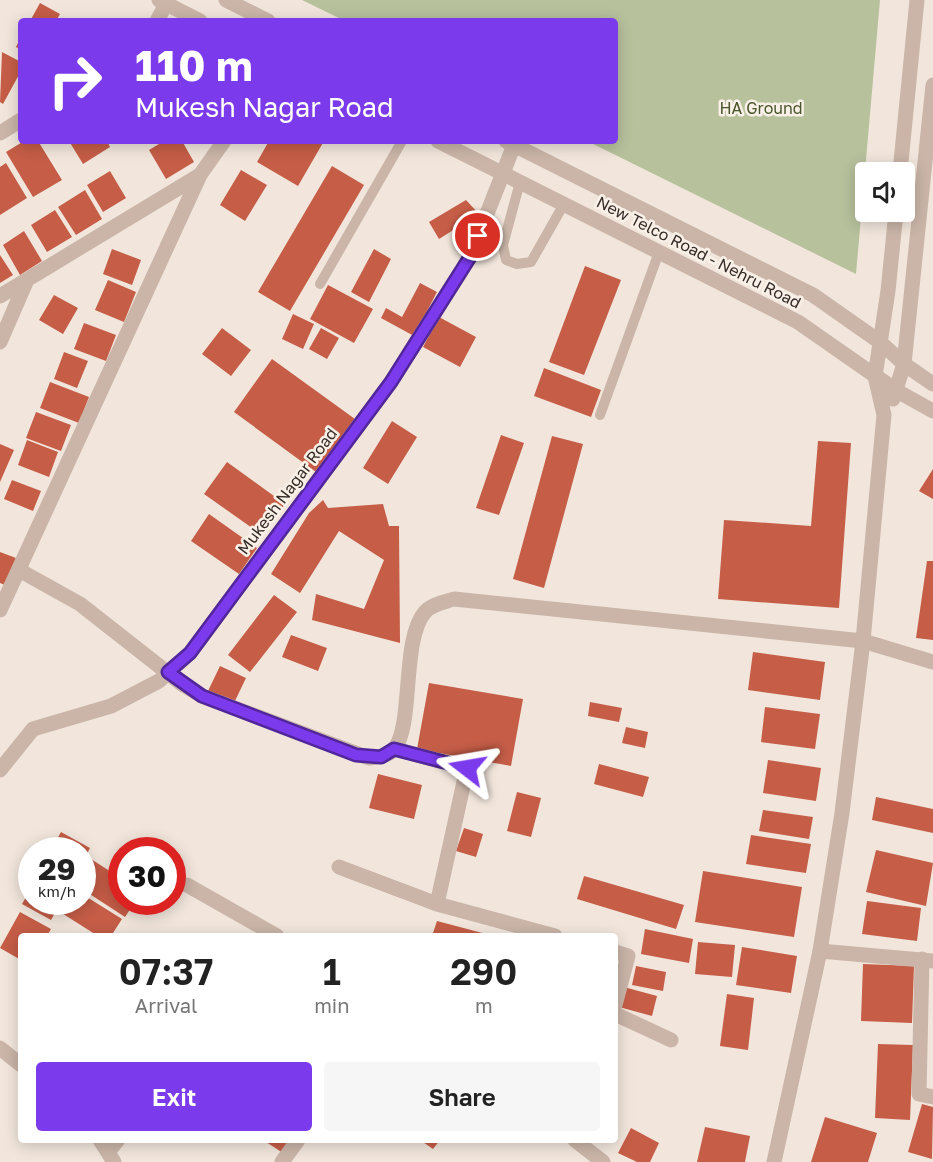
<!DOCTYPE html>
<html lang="en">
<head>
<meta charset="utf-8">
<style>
	body { margin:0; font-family:"Golos Text",sans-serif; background:#f6f6f6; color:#222; height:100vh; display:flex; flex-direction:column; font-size:22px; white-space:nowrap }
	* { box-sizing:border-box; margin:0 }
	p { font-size:20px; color:#767676 }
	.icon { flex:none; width:33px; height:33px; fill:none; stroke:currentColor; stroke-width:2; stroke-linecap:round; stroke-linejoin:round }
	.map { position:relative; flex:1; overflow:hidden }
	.drawer { position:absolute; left:18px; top:933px; width:600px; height:210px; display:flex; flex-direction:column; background:#fff; border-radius:6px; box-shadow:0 3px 15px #0003 }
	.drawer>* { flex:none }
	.hud { position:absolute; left:18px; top:18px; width:600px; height:126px; border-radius:6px; box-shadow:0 3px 15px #0003; background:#7c3aed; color:#fff; overflow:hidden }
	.buttons { position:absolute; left:855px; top:162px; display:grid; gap:12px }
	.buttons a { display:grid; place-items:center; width:60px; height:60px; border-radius:6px; background:#fff; box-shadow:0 3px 15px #0003; font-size:30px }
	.speed { position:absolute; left:18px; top:837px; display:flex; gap:12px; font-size:30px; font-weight:700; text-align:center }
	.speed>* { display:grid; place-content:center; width:78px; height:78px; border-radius:50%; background:#fff; box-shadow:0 3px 15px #0003; line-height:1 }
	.speed small { font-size:15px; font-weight:400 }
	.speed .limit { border:9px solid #d22; background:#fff; color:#111 }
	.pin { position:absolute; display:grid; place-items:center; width:51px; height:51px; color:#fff; margin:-26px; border:3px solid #fff; border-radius:50%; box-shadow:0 2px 6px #0007 }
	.me { position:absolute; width:66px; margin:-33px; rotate:284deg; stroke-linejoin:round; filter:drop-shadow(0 0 4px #0008) }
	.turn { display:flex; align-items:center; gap:21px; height:126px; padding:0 18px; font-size:27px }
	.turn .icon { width:78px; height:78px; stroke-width:2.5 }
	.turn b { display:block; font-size:42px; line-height:51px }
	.eta { display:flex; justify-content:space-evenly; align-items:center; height:102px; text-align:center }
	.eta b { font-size:36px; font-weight:600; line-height:42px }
	.primary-button { display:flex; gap:12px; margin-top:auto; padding:12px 18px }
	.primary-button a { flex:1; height:69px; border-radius:6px; background:#7c3aed; color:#fff; font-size:24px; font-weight:600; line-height:69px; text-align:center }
	.primary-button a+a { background:#f6f6f6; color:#222 }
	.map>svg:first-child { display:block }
</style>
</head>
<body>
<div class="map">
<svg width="933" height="1162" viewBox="0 0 933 1162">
	<rect width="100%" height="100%" fill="#f2e6dc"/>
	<path fill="#b7c19c" d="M302,0H880L856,274L587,141H615V21H345Z"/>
	<path fill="#c55d47" d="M40,3L60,14L56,21H30Z
		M21,37V50L16,47Z
		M2,52L21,62V71L3,104L0,102Z
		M24,141H38L62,180L33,197L6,152Z
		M69,141H107L110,147L83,164Z
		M164,141H182L194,162L166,179L149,150Z
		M269,141H324L298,186L257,162Z
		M6,163L27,198L0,215V167Z
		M332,166L364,185L290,311L258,292Z
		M241,170L267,185L245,221L220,205Z
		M110,171L126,198L103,212L87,185Z
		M85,190L102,219L76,235L58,207Z
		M466,200L479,214L439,239L429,222Z
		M55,210L72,237L47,252L31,225Z
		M24,231L42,261L20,275L3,245Z
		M112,249L141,260L132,285L103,274Z
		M374,249L391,259L369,302L351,292Z
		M0,255L13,275L0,283Z
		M585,266L621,280L584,375L549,362Z
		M108,280L136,292L124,322L95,310Z
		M420,283L437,292L414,336L381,318L386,308L402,317Z
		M328,285L373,309L354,343L310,319Z
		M54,295L78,308L63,334L39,320Z
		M293,314L314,324L303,349L282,339Z
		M439,317L476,337L460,367L423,347Z
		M84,323L116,335L106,361L74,349Z
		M222,328L251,350L231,376L202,354Z
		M321,328L339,338L327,359L309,349Z
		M64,352L88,361L77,388L54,379Z
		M272,359L355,419L316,472L234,412Z
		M544,368L601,390L591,417L534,396Z
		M50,382L89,397L79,423L40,408Z
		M36,412L71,425L61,451L26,438Z
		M392,421L417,437L388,484L363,468Z
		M501,435L524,443L499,515L476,508Z
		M552,436L583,444L544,588L513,579Z
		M27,440L58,452L49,477L18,465Z
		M818,441L851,443L839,608L718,599L724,520L811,526Z
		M0,444L14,450L0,482Z
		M227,462L285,504L262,535L204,494Z
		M933,469V499L919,491Z
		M12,480L41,491L33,511L4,499Z
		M323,500L328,508L383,504L389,526H399L400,643L312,620L316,594L364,609L384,560L339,531L300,593L271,574L309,513Z
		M209,514L257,548L239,574L191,541Z
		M0,552L16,558L5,585L0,583Z
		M927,561H933V640L916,638Z
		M274,595L297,612L250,672L228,655Z
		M291,635L327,648L318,671L282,657Z
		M753,652L825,662L820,700L748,690Z
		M220,666L246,678L234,703L208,691Z
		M429,683L523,699L511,766L417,749Z
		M590,702L622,708L619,722L588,716Z
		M765,707L820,714L815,749L761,742Z
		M626,727L648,732L645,748L622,743Z
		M768,760L821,768L816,801L763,793Z
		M599,764L649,777L643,797L594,784Z
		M378,774L422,785L414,819L369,808Z
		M517,792L541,798L531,837L507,831Z
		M876,797L933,809V833L872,820Z
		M763,810L813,817L809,839L759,831Z
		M464,828L483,834L476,857L456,851Z
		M61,832L90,848L82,863V850H51Z
		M751,835L811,844L806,873L746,864Z
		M876,850L933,863L926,906L866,892Z
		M91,859L122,879V902H135L125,917L82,889V872Z
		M703,871L802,887L794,937L695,922Z
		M584,876L684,905L676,929L577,899Z
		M32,887V902H61L51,920L22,904Z
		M82,894L122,919L111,936H98L60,912L67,902H82Z
		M867,901L921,908L917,941L862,934Z
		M20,912L51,929L47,936H21V960L0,948Z
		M437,921L490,935V936H432Z
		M645,929L693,939L689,963L641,954Z
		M698,942L735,945L732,977L695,974Z
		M742,947L797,956L791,993L736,985Z
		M863,964L914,966L912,1023L861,1021Z
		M636,966L666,972L663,991L632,985Z
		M624,987L657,996L652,1016L619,1007Z
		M727,994L754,998L748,1050L720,1046Z
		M878,1044L913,1045L910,1120L875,1118Z
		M922,1104L933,1107L932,1159L908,1152Z
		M825,1117L877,1133L868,1162H811Z
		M705,1127L750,1136L745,1162H697Z
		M631,1128L659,1143L650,1162H637L618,1153Z
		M263,1140H291L283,1153Z
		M420,1140H440L433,1149Z"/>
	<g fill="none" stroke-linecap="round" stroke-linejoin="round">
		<path stroke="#cab5a8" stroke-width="10" d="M520,182L503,245L506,260L517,264L531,262L564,204
			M320,284L402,141
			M600,415L659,252"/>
		<path stroke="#cab5a8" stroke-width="15" d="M157,21L166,4
			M0,133L21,120
			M0,296L200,175
			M0,342L27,280
			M19,570L80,604L182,684L202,696L369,758C378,757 388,756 394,749C414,726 401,639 425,612C432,604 445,602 454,599L863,641L933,662
			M0,610L200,175L224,141
			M394,749L467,768L437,904L555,936
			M0,770L33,729L111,706L159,681L190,653L391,382L470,257L514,145
			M339,867L437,904
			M187,885L277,936
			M820,951L933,961
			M615,952L628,956L615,1005
			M922,959L919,1094L933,1097
			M615,1014L671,1040
			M0,1048L21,1065
			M100,1140L114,1162
			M575,1140L603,1162
			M108,1152L118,1140
			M282,1162L298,1140"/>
		<path stroke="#cab5a8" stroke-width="15" d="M159,0L200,21
			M226,0L268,21
			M438,141L798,322L897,391L933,411
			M506,141L813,295L880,342L904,364L933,384
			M900,172L917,0
			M893,399L904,364L933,85
			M774,1162L820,951L842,813L863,641L884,415L875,376L888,291L896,212"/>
	</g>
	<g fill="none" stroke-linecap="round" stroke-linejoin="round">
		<defs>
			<path id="route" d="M467,768L394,749L381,757L356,755L202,696L168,672L190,653L391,382L470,257L478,236"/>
		</defs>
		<use href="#route" stroke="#51269a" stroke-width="15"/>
		<use href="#route" stroke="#7c3aed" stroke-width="10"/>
	</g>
	<g text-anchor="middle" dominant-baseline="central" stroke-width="5" stroke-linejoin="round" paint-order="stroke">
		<g font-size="16" fill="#49552c" stroke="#f9f1e8">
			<text x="761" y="108">HA Ground</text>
		</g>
		<g font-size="16" fill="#372c28" stroke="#f9f1e8">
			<text transform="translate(699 252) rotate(27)">New Telco Road - Nehru Road</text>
			<text transform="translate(287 491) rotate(-53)">Mukesh Nagar Road</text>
		</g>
	</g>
</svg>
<div class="buttons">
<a><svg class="icon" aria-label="sound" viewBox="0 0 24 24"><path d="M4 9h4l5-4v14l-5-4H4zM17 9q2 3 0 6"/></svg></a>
</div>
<div class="speed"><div>29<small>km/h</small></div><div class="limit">30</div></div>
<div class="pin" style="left:478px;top:236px;background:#d93025"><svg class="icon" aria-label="arrive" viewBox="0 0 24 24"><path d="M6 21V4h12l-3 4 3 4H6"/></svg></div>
<svg class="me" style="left:467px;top:768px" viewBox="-20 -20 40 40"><path d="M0-17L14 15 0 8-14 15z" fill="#7c3aed" stroke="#fff" stroke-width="4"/></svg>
<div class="hud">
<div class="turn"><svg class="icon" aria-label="right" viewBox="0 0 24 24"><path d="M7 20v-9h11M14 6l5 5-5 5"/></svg><div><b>110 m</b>Mukesh Nagar Road</div></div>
</div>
<section class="drawer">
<div class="eta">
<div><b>07:37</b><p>Arrival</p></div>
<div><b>1</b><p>min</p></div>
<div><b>290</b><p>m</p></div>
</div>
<div class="primary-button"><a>Exit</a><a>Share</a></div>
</section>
</div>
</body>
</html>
